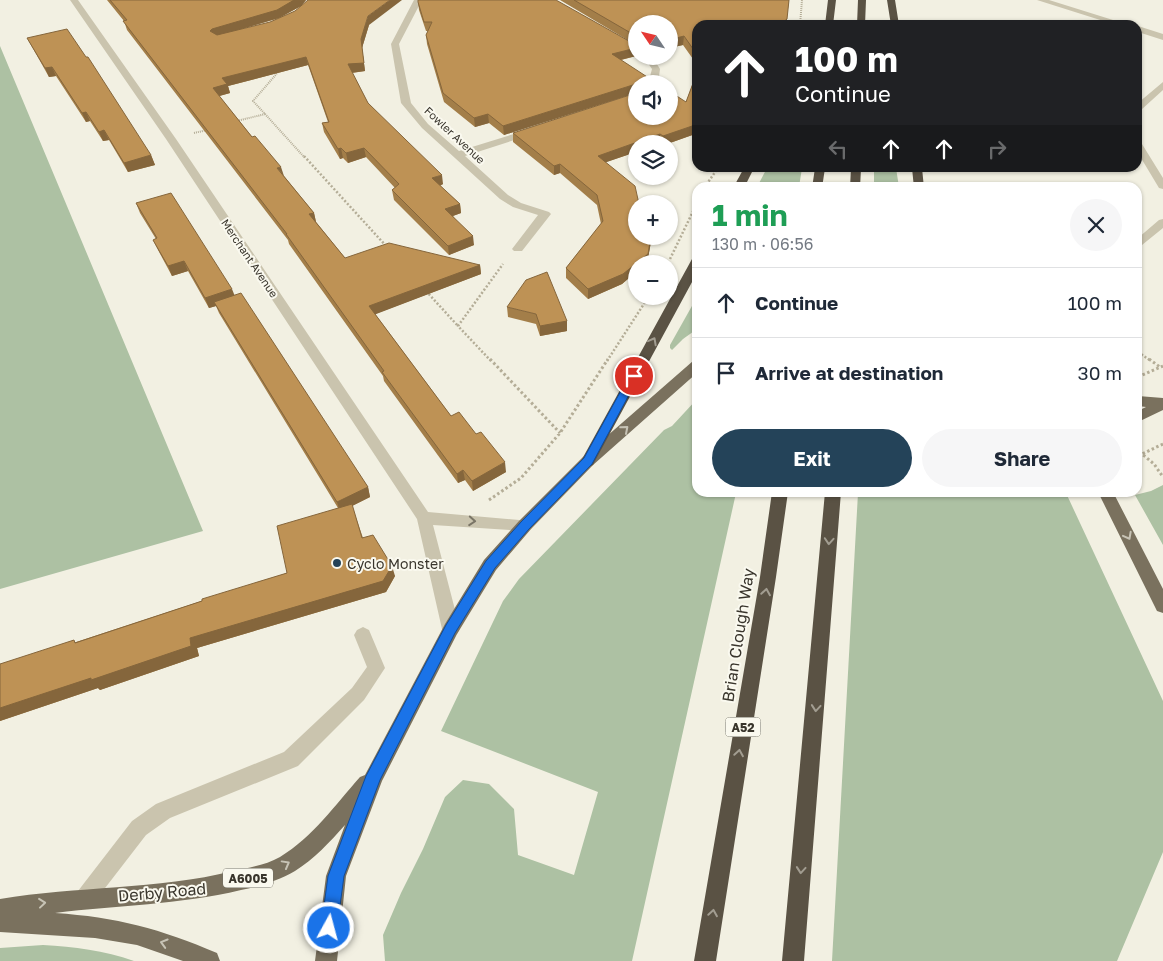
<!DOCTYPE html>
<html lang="en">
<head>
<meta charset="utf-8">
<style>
	body { margin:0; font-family:"Golos Text",sans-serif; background:#f6f6f7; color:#1f2937; height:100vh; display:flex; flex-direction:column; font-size:19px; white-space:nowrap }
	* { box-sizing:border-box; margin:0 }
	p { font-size:16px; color:#747a83 }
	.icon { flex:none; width:28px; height:28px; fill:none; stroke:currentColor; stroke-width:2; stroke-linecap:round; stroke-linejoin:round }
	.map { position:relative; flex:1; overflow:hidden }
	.sheet { position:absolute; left:692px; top:182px; width:450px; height:315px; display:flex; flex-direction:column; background:#fff; border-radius:15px; box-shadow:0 1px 4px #0004 }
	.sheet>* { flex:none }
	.hud { position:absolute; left:692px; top:20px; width:450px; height:152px; border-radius:15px; box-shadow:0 1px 4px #0004; background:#202124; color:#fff; overflow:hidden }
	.needle { width:32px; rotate:305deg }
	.tools { position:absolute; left:628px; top:15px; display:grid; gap:10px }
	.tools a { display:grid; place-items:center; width:50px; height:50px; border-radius:50%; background:#fff; box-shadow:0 1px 4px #0004; font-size:25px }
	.pin { position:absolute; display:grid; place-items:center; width:42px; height:42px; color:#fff; margin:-21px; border:2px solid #fff; border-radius:50%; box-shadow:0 1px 5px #0007 }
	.me { position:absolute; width:55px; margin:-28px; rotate:7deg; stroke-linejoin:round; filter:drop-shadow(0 0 4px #0008) }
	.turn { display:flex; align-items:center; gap:18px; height:105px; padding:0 20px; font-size:22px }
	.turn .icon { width:65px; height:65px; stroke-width:2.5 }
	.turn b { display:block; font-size:35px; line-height:42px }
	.lanes { display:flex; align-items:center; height:48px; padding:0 20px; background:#0003; justify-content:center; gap:25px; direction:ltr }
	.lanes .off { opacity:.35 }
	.round { display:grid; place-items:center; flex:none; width:52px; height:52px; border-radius:26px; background:#f6f6f7 }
	.overview { display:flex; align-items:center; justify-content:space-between; height:85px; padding:0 20px }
	h1 { font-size:30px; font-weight:700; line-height:38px; color:#1e9e55 }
	.primary-button { display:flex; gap:10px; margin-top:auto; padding:10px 20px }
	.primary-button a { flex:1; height:58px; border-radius:30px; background:#244359; color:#fff; font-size:20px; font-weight:700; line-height:58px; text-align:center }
	.primary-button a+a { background:#f6f6f7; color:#1f2937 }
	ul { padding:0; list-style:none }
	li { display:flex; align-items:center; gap:15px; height:70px; padding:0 20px; border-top:1px solid #e0e1e3 }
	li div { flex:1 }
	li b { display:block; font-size:19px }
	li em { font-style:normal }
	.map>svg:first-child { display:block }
</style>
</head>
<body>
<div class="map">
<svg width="1163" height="961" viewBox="0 0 1163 961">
	<rect width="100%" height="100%" fill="#f2f0e2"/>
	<path fill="#adc1a3" d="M0,46L203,531L0,589Z
		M767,168H802L799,187H757Z
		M874,168H896L899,187H874Z
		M697,297V329L683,339L672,350L670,348V345Z
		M697,399L698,492L736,493L632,961H385L383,935L401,893L423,849L445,797L463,780L489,784L514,809L518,855L574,875L598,792L441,731L503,601L519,579L664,430L672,426Z
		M1163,485V545L1135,495L1151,491Z
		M858,493H1066L1163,701V852L1117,961H832Z
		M43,945C74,947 104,950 134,961H0V948Z"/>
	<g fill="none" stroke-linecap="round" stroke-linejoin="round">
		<path stroke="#b4ad97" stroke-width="2" stroke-dasharray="1 1" stroke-linecap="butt" d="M800,25L802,0
			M265,114L305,158
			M237,121L265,114L253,101L279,71
			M194,133L207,130"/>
		<path stroke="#b4ad97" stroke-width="2.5" stroke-dasharray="2 2" stroke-linecap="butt" d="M304,156L387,247
			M704,188L718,168
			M670,259L698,201
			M426,291L458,326
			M1138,352L1151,361
			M491,361L458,326L503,264
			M607,361L649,296"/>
		<path stroke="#b4ad97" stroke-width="3" stroke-dasharray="2.5 2.5" stroke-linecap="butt" d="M490,359L560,433
			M1149,359L1160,367
			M1138,377L1163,366
			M1163,444L1142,454L1154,464L1163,477
			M489,500L521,478L560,433L608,359"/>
		<path fill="#cac4ae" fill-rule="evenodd" d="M363,627L369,630L385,668L364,700L298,766L170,818L146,835L92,905L85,909L78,905L74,898L78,891L132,821L156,804L284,752L352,688L367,667L354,635L357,630Z"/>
		<path fill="#cac4ae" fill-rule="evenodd" d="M70,0H78L176,139L428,512L531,521L533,525L531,529L525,531L433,525L460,629L457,634L451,637L445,634L442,629L417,519L166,139Z
			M414,0H422L399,44L411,103L428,124L459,151L530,129H536L538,131L536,133L465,156L508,195L521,203L549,212L551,214L522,251H514L512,249L538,215L513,207L500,199L422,128L401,103L391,44Z
			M1037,0H1049L1129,25H1116Z
			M1138,26L1163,34V40L1138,32Z
			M643,56H652L660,69L658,84H648L652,69Z
			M1163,82V90L1141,110L1138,111V103Z
			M1138,143L1142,144L1163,178V189L1159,188L1138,153Z
			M1163,219V228L1142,245L1138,246V238L1159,220Z"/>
		<path fill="#7a715e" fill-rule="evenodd" d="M698,360V372L593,465L531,529L496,570L457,634L382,781L346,876L337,961H315L326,876L345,825C330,842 314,859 295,871C278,881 259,886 241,890C179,905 117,905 55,913C116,917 161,929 217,953L220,961H183L137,945L95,938L0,932V899C77,886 157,890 233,871C248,868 266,865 280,857C313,837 335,805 360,777L365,775L445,624L484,560L519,521L583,457L693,361Z
			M1138,396L1163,398V410L1138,422V411L1146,407L1138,406Z
			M1098,492H1113L1163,589V613L1157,611Z"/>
		<path fill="#5a5244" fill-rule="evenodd" d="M828,0H836L833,25H825Z
			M858,0H866L865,25H857Z
			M887,0H895L899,25H891Z
			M744,168H754L744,188H733Z
			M815,168H825L822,188H812Z
			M851,168H861L860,188H850Z
			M912,168H922L924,188H914Z
			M698,256V271L595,461L593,465L588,467L583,465L581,461L692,259Z
			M772,492H788L776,577L716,961H694L760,577Z
			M825,492H841L804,961H782Z"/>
	</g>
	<path fill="#a37e49" d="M107,0H306L301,6L279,18L242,29L369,25L362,48L365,71L352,73L368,103L443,184L440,186L460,204L461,213L453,216L474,245L449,255L394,200L392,190L395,188L366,157L348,163L343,158L340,159L324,132L322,123L328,122L308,65L228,86L230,93L219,96L314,213L316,222L345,258L480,265L481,274L375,314L451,416L506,472L473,491L465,480L458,483L384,381L383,376L289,244L288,240L127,30L124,21Z
		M560,0H789L786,25H698V66L683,45L669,48V24H636V56L621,60L636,93L504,135L489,123L475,127L444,102L427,44L426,35L428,31H426L419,10L418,2L636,45Z
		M27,38L151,155L155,165L128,172L109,140L103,141L90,121L86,122L56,76L49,77Z
		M698,70V133L667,144H636V152L606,162L636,236H652L647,264H636V272L622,284L588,299L566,278V268L601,224L597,205L560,173L554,175L513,142V133L686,102Z
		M136,203L234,295L368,487L370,497L352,506L363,538L395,576L386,592L197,648L199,656L100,690L98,688L0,721V664L76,642L287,573L338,508L219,313L216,306L209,308L188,271L172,276L158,250L153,240L156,239L140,213Z
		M507,307L567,321V331L540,336L536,324L508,317Z"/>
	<path fill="#85663c" d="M294,0H306L301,6L279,18L214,37L210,31L212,29Z
		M390,0H402L369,25L362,48L365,71L350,73L348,64L361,39L368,16Z
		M787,19L786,25H780Z
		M684,36L683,45L669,48V40Z
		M636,48V56L612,62V54Z
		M306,57L308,65L228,86L230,93L216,97L213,88L222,78Z
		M52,67L56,76L49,77L45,68Z
		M636,84V93L504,135L503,126Z
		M86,112L90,121L86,122L82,113Z
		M488,114L489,123L475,127L474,118Z
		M698,124V133L667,144H662L663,136Z
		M104,130L109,140L103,141L99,132Z
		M660,134V144H636V152L598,165V156Z
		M341,148L343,158L340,159L338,149Z
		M364,148L366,157L348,163L346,153Z
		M151,155L155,165L128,172L124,163Z
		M560,164V173L554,175V166Z
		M281,167L284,176L277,168Z
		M442,175L443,184L434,188L432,178Z
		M460,204L461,213L447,218L445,209Z
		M314,213L316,222L312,223L309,214Z
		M473,236L474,245L449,255L448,246Z
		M651,236H652L647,264H636V272L622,284L588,299V289Z
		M184,261L188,271L172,276L168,266Z
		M480,265L481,274L371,316L369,306Z
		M232,289L236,299L214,302L216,306L209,308L205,298Z
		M567,321V331L540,336V326Z
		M505,462L506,472L473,491L472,481Z
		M463,470L465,480L458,483L457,474Z
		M368,487L370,497L340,512L337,502Z
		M392,566L395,576L386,592L197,648L199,656L100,690L98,688L0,721V708L190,638Z"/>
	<path fill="#be9255" stroke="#85663c" d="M110,0H294L277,10L212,29L210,31L217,35L270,22L295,11L308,0H390L368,16L361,39L364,63L348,64L368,103L442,175L432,178L460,204L445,209L473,236L448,246L392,190L399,184L364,148L346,153L341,148L338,149L322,123L329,122L306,57L222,78L227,84L213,88L252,137L255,136L281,167L277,168L314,213L309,214L345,258L389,243L480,265L369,306L451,416L459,412L476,434L481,432L505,462L472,481L463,470L457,474L382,372L384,371L286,234H287L123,21L127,20Z
		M418,0H556L636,45V48L612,54L658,84H636L503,126L488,114L474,118L443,93L426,35L432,22H424L418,2Z
		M574,0H789L787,19L780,25H698V56L684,36L669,40V24H636V36Z
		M67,29L86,57H88L151,155L124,163L104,130L99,132L86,112L82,113L52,67L45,68L27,38Z
		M698,70V124L663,136L660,134L598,156L635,186L639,204H636V236H651L648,254L623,274L588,289L566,268L603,221L597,195L560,164L554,166L513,133L636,93V116H669V91L686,102Z
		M171,193L232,289L205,298L184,261L168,266L153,240L157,238L136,203Z
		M547,272L567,321L540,326L536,314L507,307L526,280Z
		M241,293L368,487L337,502L214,302Z
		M352,504L362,538L373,535L392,566L383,581L190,638L191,646L91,680V678L0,708V664L74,640L75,643L202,601V599L287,573L277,526Z"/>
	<defs><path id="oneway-chevron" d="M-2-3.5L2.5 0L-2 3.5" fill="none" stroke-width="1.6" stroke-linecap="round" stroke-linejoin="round" transform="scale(1.25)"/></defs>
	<g stroke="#a29d91">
		<use href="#oneway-chevron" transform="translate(653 341) rotate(-62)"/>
		<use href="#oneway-chevron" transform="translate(829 541) rotate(94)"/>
		<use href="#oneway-chevron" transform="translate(766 592) rotate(-81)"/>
		<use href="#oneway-chevron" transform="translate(816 708) rotate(95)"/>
		<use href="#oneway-chevron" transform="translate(739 753) rotate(-81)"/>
		<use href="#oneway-chevron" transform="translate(801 870) rotate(95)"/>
		<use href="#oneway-chevron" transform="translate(713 913) rotate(-81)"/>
	</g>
	<g stroke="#c7c3b5">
		<use href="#oneway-chevron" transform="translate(625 429) rotate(-41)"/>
		<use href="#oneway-chevron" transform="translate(1128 536) rotate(62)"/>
		<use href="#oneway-chevron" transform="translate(286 864) rotate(-29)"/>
		<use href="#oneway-chevron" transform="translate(42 903) rotate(-6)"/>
		<use href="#oneway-chevron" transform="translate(164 943) rotate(-164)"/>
	</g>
	<use stroke="#7a7566" href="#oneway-chevron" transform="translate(472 521) rotate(4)"/>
	<path fill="#1a73e8" stroke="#114b97" d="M634,373L639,376L592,464L529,529L495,568L455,633L380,780L344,876L337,928L335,933L329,936L323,933L321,928L328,876L366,776L446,625L486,561L521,522L584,458L629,376Z"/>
	<circle fill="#244359" stroke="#faf9ef" stroke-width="2" cx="337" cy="563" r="5"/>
	<g text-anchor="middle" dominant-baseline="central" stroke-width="4" stroke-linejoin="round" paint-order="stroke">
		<g font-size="11" fill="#39352c" stroke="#faf9ef">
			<text transform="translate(455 135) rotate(43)">Fowler Avenue</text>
			<text transform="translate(250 258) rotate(56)">Merchant Avenue</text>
		</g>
		<g fill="#faf9ef" stroke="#737066" stroke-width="1">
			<rect x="725.5" y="717.5" width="35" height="19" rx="4"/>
			<rect x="223" y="868.5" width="50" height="19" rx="4"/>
		</g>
		<g font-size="12" font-weight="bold" fill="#39352c">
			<text x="743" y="727">A52</text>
			<text x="248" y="878">A6005</text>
		</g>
		<g font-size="14" fill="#39352c" stroke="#faf9ef" text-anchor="start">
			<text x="347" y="563">Cyclo Monster</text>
		</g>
		<g font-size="16" fill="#39352c" stroke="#faf9ef">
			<text transform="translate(738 635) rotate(-81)">Brian Clough Way</text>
			<text transform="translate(162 892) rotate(-5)">Derby Road</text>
		</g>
	</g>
</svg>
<div class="tools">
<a><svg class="needle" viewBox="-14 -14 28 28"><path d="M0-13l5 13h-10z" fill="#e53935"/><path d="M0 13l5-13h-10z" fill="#747a83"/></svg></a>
<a><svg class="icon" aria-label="sound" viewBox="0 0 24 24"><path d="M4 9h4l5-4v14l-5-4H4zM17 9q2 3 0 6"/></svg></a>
<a><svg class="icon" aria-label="layers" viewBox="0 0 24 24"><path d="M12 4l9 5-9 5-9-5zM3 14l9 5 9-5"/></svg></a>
<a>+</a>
<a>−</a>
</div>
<div class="pin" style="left:634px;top:376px;background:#d93025"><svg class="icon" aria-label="arrive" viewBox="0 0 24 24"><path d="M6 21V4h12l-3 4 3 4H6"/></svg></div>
<svg class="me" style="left:329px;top:928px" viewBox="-20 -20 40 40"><circle r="17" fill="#1a73e8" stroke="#fff" stroke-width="3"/><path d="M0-11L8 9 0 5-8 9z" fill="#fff"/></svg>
<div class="hud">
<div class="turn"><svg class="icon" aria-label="ahead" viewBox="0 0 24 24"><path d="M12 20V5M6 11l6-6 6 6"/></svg><div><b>100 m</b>Continue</div></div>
<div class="lanes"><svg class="icon off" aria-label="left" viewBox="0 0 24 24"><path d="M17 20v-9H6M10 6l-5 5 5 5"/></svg><svg class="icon" aria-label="ahead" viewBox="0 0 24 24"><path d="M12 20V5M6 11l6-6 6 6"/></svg><svg class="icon" aria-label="ahead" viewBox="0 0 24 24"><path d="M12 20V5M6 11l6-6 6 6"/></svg><svg class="icon off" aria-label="right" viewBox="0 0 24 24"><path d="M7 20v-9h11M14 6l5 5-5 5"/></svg></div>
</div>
<section class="sheet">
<div class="overview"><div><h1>1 min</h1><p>130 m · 06:56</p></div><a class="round"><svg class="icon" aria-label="close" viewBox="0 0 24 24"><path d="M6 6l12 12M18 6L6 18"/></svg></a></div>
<ul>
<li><svg class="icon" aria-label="ahead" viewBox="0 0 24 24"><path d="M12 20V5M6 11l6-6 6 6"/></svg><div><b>Continue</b></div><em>100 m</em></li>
<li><svg class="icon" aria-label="arrive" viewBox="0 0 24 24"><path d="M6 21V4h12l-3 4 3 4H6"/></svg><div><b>Arrive at destination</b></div><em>30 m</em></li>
</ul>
<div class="primary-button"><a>Exit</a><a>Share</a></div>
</section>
</div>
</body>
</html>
